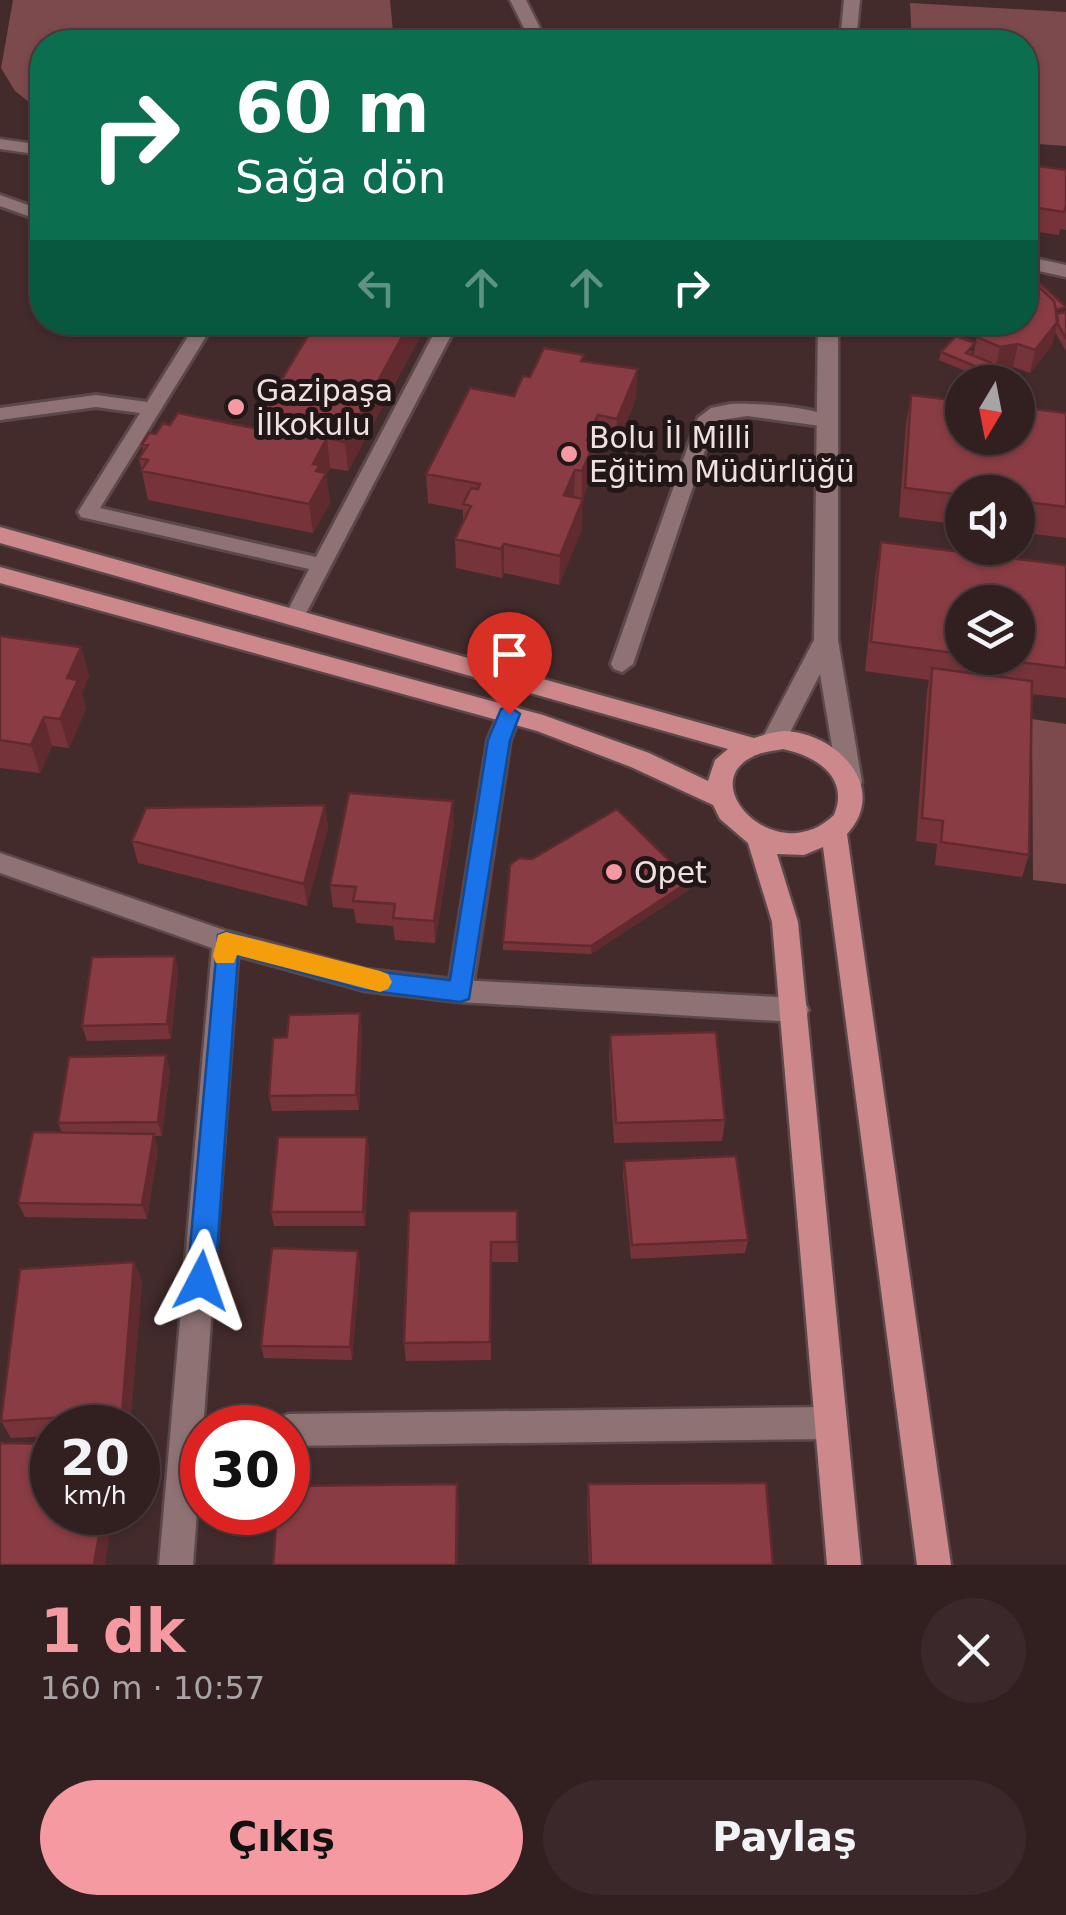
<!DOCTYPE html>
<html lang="tr">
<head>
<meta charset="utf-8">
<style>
	body { margin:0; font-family:"DejaVu Sans",sans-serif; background:#3a282a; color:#f1f3f6; height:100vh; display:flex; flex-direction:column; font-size:38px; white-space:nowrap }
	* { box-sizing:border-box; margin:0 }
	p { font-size:32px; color:#a8a3a5 }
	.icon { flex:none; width:55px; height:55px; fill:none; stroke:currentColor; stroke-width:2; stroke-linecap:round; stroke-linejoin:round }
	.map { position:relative; height:1565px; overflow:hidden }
	.sheet { display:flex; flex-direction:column; background:#322021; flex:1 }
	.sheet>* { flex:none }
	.top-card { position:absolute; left:30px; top:30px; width:1008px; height:305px; border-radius:40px; box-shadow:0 2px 8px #0004,0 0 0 2px #4d3e3f; background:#0b6e4f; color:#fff; overflow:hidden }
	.needle { width:65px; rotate:190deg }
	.tools { position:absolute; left:945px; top:365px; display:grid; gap:20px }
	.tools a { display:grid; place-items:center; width:90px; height:90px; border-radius:50%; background:#322021; box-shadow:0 2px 8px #0004,0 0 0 2px #4d3e3f; font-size:50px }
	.speed { position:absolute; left:30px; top:1405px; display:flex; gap:20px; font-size:50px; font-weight:700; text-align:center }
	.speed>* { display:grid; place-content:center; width:130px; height:130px; border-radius:50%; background:#322021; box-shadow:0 2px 8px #0004,0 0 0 2px #4d3e3f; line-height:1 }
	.speed small { font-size:25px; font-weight:400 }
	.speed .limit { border:15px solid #d22; background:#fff; color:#111 }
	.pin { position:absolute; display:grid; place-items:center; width:85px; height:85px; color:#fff; margin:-102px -42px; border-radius:50% 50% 50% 0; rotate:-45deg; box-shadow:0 0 10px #0007 }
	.pin .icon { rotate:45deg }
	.me { position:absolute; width:110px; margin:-55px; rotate:4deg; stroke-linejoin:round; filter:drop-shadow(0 0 8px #0008) }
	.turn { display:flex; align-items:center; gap:35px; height:210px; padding:0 40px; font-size:45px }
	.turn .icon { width:130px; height:130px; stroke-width:2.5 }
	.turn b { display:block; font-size:70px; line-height:85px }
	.lanes { display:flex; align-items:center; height:95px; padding:0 40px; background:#0003; justify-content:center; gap:50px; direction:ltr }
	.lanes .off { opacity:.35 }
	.round { display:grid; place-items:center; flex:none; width:105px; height:105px; border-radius:52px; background:#3a282a }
	.headline { display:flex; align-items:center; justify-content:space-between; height:170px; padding:0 40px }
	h1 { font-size:60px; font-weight:600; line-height:75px; color:#f49aa0 }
	.primary-button { display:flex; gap:20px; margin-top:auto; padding:20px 40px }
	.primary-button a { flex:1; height:115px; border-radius:60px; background:#f49aa0; color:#111; font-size:40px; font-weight:600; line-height:115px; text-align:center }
	.primary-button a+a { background:#3a282a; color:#f1f3f6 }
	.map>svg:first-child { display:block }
</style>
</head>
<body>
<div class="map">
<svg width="1066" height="1565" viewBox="0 0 1066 1565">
	<rect width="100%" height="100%" fill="#432b2c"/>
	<path fill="#7c494c" d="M13,0H390L394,42H42V112L15,91L1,68Z
		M910,3L1066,12V146L1025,143V42H912Z
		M1032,719L1066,724V884L1033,880Z"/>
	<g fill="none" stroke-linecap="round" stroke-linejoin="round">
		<defs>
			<path id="lane" d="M0,195L42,210V221L0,206Z
				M197,322H215L100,508L316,557L440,322H458L301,623L294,625L284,618L309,569L81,517L78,512L140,413L96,407L0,420V408L96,395L147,402Z
				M731,404C756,403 820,406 837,421L828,427L747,416L715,421L633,664L622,672L614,669L611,664L698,418L711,408Z
				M509,707L520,715L510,740L472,991L469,998L460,1001L451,998L448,991L488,740L501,709Z"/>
			<path id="street" d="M510,0H526L547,42H531Z
				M844,0H860L856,42H840Z
				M0,139L42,145V155L0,149Z
				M1025,256L1066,265V277L1025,268Z
				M818,322H838V640L862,782L859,789H841L838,782L820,674L782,748H764L761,741L814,640Z
				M0,853L227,931L365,969L460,980L795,998L805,1002L809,1010L805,1018L795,1022L460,1002L365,991L238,956L193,1565H159L212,948L0,873Z
				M828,1407L839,1412L844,1423L839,1434L828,1439L288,1446V1428H273L277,1419L288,1414Z"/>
			<path id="primary" d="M0,527L754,738C764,735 775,731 785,731C836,733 890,787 847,834L951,1565H917L823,847L804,855L777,854L798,922L861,1565H827L772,922L748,843L720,819L713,805L631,767L537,731L0,583V567L543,715L649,753L708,781L715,760L728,749L0,543ZM783,749C816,756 850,777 834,815C777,870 695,785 752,757C760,752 773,751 783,749Z"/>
		</defs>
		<use href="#lane" stroke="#5c4849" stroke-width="6"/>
		<use href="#street" stroke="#5c4849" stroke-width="5"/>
		<use href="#primary" stroke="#5c4849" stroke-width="5"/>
		<use href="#lane" fill="#8f7374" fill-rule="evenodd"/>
		<use href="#street" fill="#8f7374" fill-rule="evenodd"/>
		<use href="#primary" fill="#cc888b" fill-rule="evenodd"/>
	</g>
	<path fill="#76343a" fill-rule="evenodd" d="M1025,164L1066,170V230L1060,229L1059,235L1025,230Z
		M1066,312V351L1055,332L1052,345L1030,373L1013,367L995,371L989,368L982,378L939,360L941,352L973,351L970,355L973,356L977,337L990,325L989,322H1025Z
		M420,337L348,471L330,468L326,475L330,503L313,533L148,500L139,458L143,452L142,444L170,425L259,429L258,419Z
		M584,361L636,398L616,448L597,445L595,449L594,471L582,499V529L559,585L504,573L502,578L456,568L455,539L463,521V510L428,503L426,474L514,396L530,377Z
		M911,395L1066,413V538L1018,532V492H962V525L899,517L906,425Z
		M881,542L1066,565V698L1032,694L1029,855L1022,877L935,865L937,844L916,841L927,691L929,680L865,671L876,571ZM962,602L1018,658H962Z
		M0,636L81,647L89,676L82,693L86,709L69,748L52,746L40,773L0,768Z
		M325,805L328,828L307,906L138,863L132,841Z
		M454,823L435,943L395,940L393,926L356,923L354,909L333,907L330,885Z
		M690,889L591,954L503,950V942Z
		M175,956L178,971L171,1039L87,1041L82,1026Z
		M360,1013L362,1028L359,1110L272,1111L269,1096L287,1037Z
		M610,1035L725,1120L722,1141L614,1143L609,1056Z
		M170,1070L162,1136H154L158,1149L147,1219L25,1217L18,1203L62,1132L58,1123Z
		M367,1137L369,1151L365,1226H274L271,1212Z
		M624,1161L748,1240L745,1253L631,1259L623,1175Z
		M517,1211L518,1262H491V1360L406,1361L404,1343Z
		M358,1251L360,1264L352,1360L264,1358L261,1346Z
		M134,1262L142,1281L130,1428H52V1436L11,1438L1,1421Z
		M588,1484L773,1565H589L587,1504Z"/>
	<path fill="#602a2f" d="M1058,321L1052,345L1030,373L1035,350Z
		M410,322H419L420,337L348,471L345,442Z
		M1018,344L1013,367L995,371L1000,347Z
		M990,362L988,371L982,378L984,370Z
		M638,369L636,398L616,448L617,419Z
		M598,415L594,471L582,501V471L587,440Z
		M327,438L330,468L326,475L330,503L313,533L309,504L313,464Z
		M575,470L574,499L564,495Z
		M583,499L582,529L559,585L560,556Z
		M504,544V573L502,578L501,549Z
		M81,647L89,676L82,693L86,709L69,748L60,719L67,678Z
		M44,717L52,746L40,773L31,745Z
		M453,801L454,823L435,943L434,921Z
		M325,805L328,828L307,906L304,884Z
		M690,881V889L591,954V946Z
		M175,956L178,971L171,1039L167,1024Z
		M360,1013L362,1028L359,1110L356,1095Z
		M166,1055L170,1070L162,1136L158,1122Z
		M154,1134L158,1149L147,1219L142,1205Z
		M367,1137L369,1151L365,1226L363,1212Z
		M358,1251L360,1264L352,1360L350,1347Z
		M134,1262L142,1281L130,1428H128L122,1414Z
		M457,1484L459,1505L458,1565H456Z
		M103,1512H113L105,1565H94Z"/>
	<path fill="#893c43" stroke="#602a2f" stroke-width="2.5" d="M1025,164L1066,170V206L1064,212L1025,206Z
		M1025,269L1066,307L1056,310L1054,301L1025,274Z
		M1025,274L1054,301L1058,321L1035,350L1018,344L1000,347L977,337L992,322H1025Z
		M1066,312V339L1057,322L1056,314Z
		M316,322H410L345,442L327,438L313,464L320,465L316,471L326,473L309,504L141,471L148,460L139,458L148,445L142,444L149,433L156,434L163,423L170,425L178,413L264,430L269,422L258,419Z
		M956,336L975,343L966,353L990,362L984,370L941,352Z
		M544,348L584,355L581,361L638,369L617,419L598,415L587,440L595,441L582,471L575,470L564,495L583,499L560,556L504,544L501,549L455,539L471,506L463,504L471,488L478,489L480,484L426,474L470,388L514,396L523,376L530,377Z
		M911,395L962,401V438H1018V407L1066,413V507L1018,501V492H962V495L905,488Z
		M881,542L1066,565V668L988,658H1018V602H962V654L871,642Z
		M0,636L81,647L67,678L78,680L60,719L44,717L31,745L0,740Z
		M932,668L1032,681L1029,855L941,842L943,821L922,818Z
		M349,793L453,801L434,921L393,918L395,904L353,901L356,887L330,885Z
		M325,805L304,884L132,841L146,808Z
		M617,809L690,881L591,946L503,942L510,865L519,858L532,859Z
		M175,956L167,1024L82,1026L92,957Z
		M360,1013L356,1095L269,1096L273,1038L287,1037L289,1015Z
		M716,1032L725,1120L616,1123L610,1035Z
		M166,1055L158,1122L58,1123L69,1057Z
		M33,1132L154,1134L142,1205L18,1203Z
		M278,1137H367L363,1212H271Z
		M736,1156L748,1240L632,1245L624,1161Z
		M409,1211H517V1242H491L490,1342L404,1343Z
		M272,1248L358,1251L350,1347L261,1346Z
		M134,1262L122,1414L1,1421L20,1269Z
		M0,1443L52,1444V1512H103L94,1565H0Z
		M766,1483L773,1565H591L588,1484Z
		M457,1484L456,1565H273L277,1512H288V1486Z"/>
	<path fill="#1a73e8" stroke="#114b97" stroke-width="2.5" d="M509,706L520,714L510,740L469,999L460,1002L364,990L238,955L215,1281L211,1290L201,1294L191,1290L187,1281L218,935L226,932L364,970L450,980L488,740L501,709Z"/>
	<path fill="#f59e0b" d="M226,932L380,971L388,974L392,982L388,989L380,992L237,955L234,963H216L213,956L218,935Z"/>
	<g fill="#f49aa0" stroke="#221717" stroke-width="4">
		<circle cx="236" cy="407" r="10"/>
		<circle cx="569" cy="454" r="10"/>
		<circle cx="614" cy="872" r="10"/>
	</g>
	<g text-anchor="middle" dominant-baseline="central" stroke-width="10" stroke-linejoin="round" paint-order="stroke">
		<g font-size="30" fill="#f0e0e0" stroke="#221717" text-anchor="start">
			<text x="256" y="390">Gazipaşa<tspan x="256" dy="34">İlkokulu</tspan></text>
			<text x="589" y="437">Bolu İl Milli<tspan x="589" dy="34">Eğitim Müdürlüğü</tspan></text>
			<text x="634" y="872">Opet</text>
		</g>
	</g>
</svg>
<div class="tools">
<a><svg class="needle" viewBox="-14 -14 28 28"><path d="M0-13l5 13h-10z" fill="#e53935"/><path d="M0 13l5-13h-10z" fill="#a8a3a5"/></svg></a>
<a><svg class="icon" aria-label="sound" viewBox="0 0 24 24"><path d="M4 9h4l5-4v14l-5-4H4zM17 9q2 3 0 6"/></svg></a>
<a><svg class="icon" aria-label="layers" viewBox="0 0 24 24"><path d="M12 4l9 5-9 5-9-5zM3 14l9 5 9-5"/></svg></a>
</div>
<div class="speed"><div>20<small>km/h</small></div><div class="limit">30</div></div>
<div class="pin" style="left:509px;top:714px;background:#d93025"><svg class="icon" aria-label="arrive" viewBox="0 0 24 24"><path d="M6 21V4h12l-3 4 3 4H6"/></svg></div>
<svg class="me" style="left:201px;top:1281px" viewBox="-20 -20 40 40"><path d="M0-17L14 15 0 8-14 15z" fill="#1a73e8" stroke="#fff" stroke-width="4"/></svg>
<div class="top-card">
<div class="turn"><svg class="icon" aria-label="right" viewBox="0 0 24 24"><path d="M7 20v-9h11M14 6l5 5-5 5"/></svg><div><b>60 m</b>Sağa dön</div></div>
<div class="lanes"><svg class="icon off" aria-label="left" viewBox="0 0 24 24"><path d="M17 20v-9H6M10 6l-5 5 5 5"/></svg><svg class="icon off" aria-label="ahead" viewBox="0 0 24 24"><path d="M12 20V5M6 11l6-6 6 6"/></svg><svg class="icon off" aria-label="ahead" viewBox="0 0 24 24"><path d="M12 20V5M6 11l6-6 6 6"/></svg><svg class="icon" aria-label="right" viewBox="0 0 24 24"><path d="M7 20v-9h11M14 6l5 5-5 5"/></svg></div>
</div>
</div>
<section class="sheet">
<div class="headline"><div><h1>1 dk</h1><p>160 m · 10:57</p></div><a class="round"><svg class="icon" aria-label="close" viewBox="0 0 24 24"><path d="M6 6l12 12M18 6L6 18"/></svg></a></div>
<div class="primary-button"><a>Çıkış</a><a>Paylaş</a></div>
</section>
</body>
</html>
